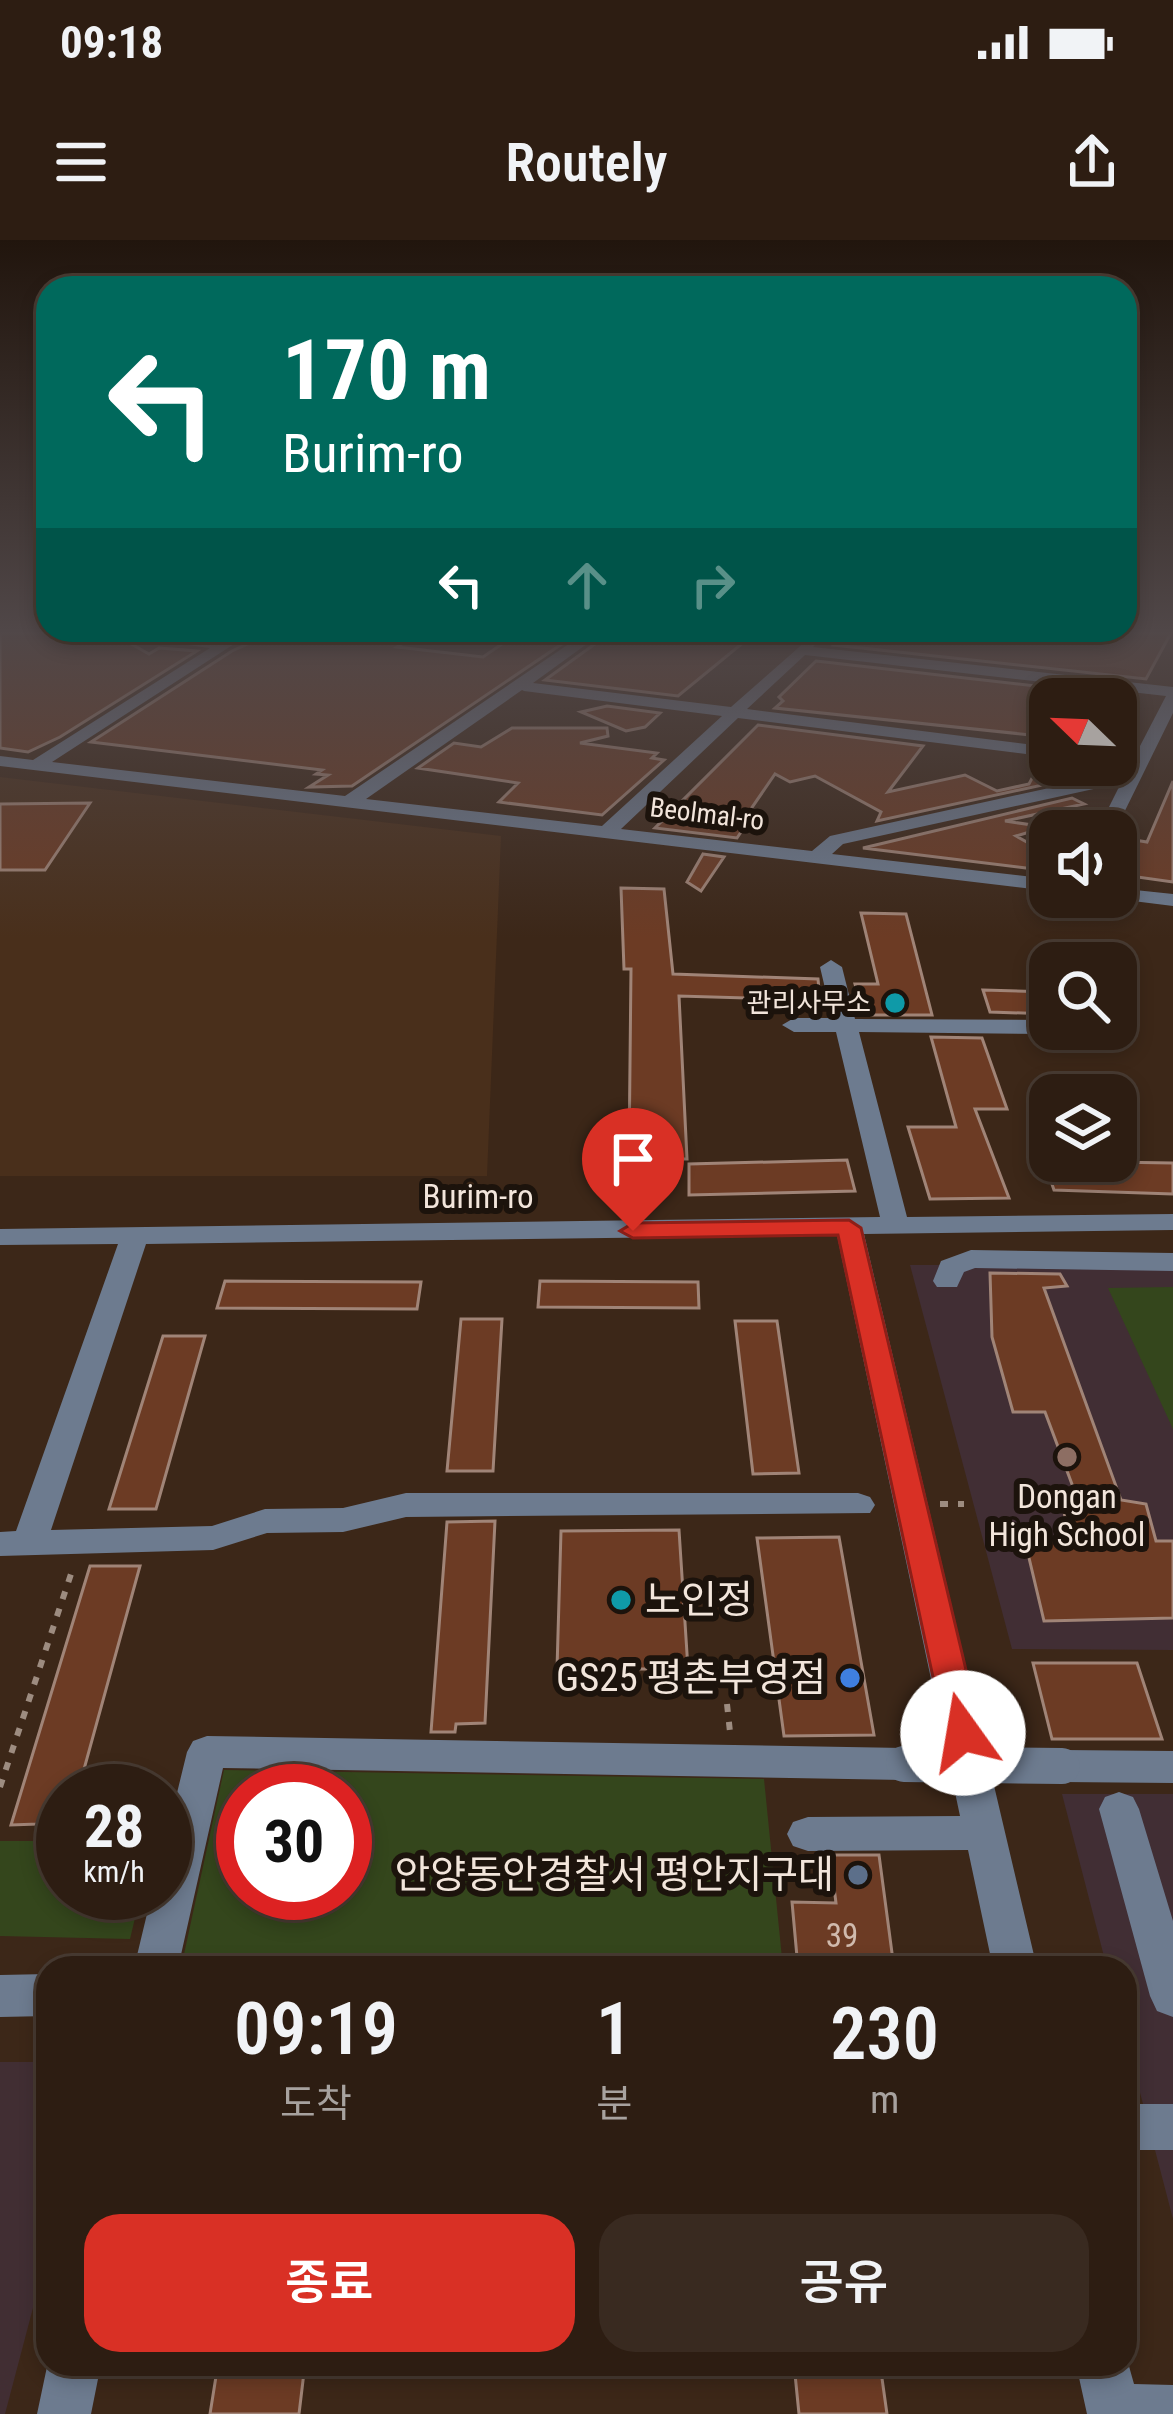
<!DOCTYPE html>
<html lang="ko">
<head>
<meta charset="utf-8">
<style>
	body { margin:0; font-family:"Roboto Condensed","Noto Sans KR",sans-serif; background:#392a20; color:#f1f3f6; height:100vh; display:flex; flex-direction:column; font-size:45px; white-space:nowrap }
	* { box-sizing:border-box; margin:0 }
	p { font-size:39px; color:#a7a29f }
	.icon { flex:none; width:66px; height:66px; fill:none; stroke:currentColor; stroke-width:2; stroke-linecap:round; stroke-linejoin:round }
	.map { position:relative; flex:1; overflow:hidden }
	.panel { position:absolute; left:36px; top:1716px; width:1101px; height:420px; display:flex; flex-direction:column; background:#2d1d12; border-radius:36px; box-shadow:0 6px 18px #0003,0 0 0 3px #483b32 }
	.panel>* { flex:none }
	.guide { position:absolute; left:36px; top:36px; width:1101px; height:366px; border-radius:36px; box-shadow:0 6px 18px #0003,0 0 0 3px #483b32; background:#00695c; color:#fff; overflow:hidden }
	.needle { width:78px; rotate:293deg }
	.controls { position:absolute; left:1029px; top:438px; display:grid; gap:24px }
	.controls a { display:grid; place-items:center; width:108px; height:108px; border-radius:24px; background:#2d1d12; box-shadow:0 6px 18px #0003,0 0 0 3px #483b32; font-size:60px }
	.speed { position:absolute; left:36px; top:1524px; display:flex; gap:24px; font-size:60px; font-weight:700; text-align:center }
	.speed>* { display:grid; place-content:center; width:156px; height:156px; border-radius:50%; background:#2d1d12; box-shadow:0 6px 18px #0003,0 0 0 3px #483b32; line-height:1 }
	.speed small { font-size:30px; font-weight:400 }
	.speed .limit { border:18px solid #d22; background:#fff; color:#111 }
	.pin { position:absolute; display:grid; place-items:center; width:102px; height:102px; color:#fff; margin:-123px -51px; border-radius:50% 50% 50% 0; rotate:-45deg; box-shadow:0 0 12px #0007 }
	.pin .icon { rotate:45deg }
	.me { position:absolute; width:132px; margin:-66px; rotate:347deg; stroke-linejoin:round; filter:drop-shadow(0 0 9px #0008) }
	.turn { display:flex; align-items:center; gap:42px; height:252px; padding:0 48px; font-size:54px }
	.turn .icon { width:156px; height:156px; stroke-width:2.5 }
	.turn b { display:block; font-size:84px; line-height:102px }
	.lanes { display:flex; align-items:center; height:114px; padding:0 48px; background:#0003; justify-content:center; gap:60px; direction:ltr }
	.lanes .off { opacity:.35 }
	.eta { display:flex; justify-content:space-evenly; align-items:center; height:204px; text-align:center }
	.eta b { font-size:72px; font-weight:600; line-height:84px }
	.primary-button { display:flex; gap:24px; margin-top:auto; padding:24px 48px }
	.primary-button a { flex:1; height:138px; border-radius:36px; background:#d93025; color:#fff; font-size:48px; font-weight:600; line-height:138px; text-align:center }
	.primary-button a+a { background:#392a20; color:#f1f3f6 }
	.status { display:flex; justify-content:space-between; align-items:center; height:84px; padding:0 60px; background:#2d1d12; direction:ltr }
	.status svg { height:33px; fill:currentColor }
	header { display:flex; justify-content:space-between; align-items:center; height:156px; padding:0 48px; background:#2d1d12; font-size:54px; font-weight:600 }
	.map>svg:first-child { display:block }
</style>
</head>
<body>
<div class="status"><b>09:18</b><svg viewBox="0 0 49 12"><path d="M0 12V9h3v3zM5 12V6h3v6zM10 12V3h3v9zM15 12V0h3v12zM26 1h20v11H26zM47 4h2v5h-2z"/></svg></div>
<header><svg class="icon" aria-label="menu" viewBox="0 0 24 24"><path d="M4 6h16M4 12h16M4 18h16"/></svg>Routely<svg class="icon" aria-label="share" viewBox="0 0 24 24"><path d="M12 15V3M7 8l5-5 5 5M5 13v7h14v-7"/></svg></header>
<div class="map">
<svg width="1173" height="2174" viewBox="0 0 1173 2174">
	<rect width="100%" height="100%" fill="#3c2718"/>
	<path fill="#492f1b" d="M0,537L501,596L487,936H0Z"/>
	<path fill="#412e34" d="M910,1025H1173V1410L1012,1409Z
		M1062,1554H1173V1979L1125,1795V1728H1107Z"/>
	<path fill="#412e33" d="M0,1822H48V2011L5,2174H0Z"/>
	<path fill="#34461c" fill-rule="evenodd" d="M1173,1047V1189L1108,1048Z
		M224,1530L764,1539L783,1728H181ZM243,1551H345V1653H243Z
		M0,1601H63V1653H141L130,1699L0,1696Z"/>
	<path fill="#6c3b24" stroke="#a08477" stroke-width="3" d="M0,393H93L110,403L126,401L149,414L159,408L197,411L60,497L28,512L0,508Z
		M272,393H419L397,407L483,417L518,393L575,395L352,546L309,547L328,535L316,534L322,530L91,502L232,411Z
		M610,393H755L678,456L545,440Z
		M847,393H1171L1146,439L834,405Z
		M816,421L1133,457L1050,459V497L775,468L783,461L779,457Z
		M607,466L660,473L645,487L626,491L581,472Z
		M758,485L923,506L888,552L965,535L997,551L1029,544L1039,525H1116V529L877,581L881,572L815,536L790,542L775,534L742,582L747,583L737,598L655,588Z
		M512,488H607L608,496L580,503L657,513L652,518L664,520L602,575L499,562L518,543L418,528L454,503L481,507Z
		M1173,541V642L1116,634V597L1147,602Z
		M1072,558L1084,564L1005,581L1046,587L1016,596L1050,615V631L863,608Z
		M90,563L45,630H0V564Z
		M703,614L724,617L701,651L687,642Z
		M621,648L664,649L673,734L818,739L820,760L679,756L687,919H629L631,729H624Z
		M861,673L906,674L932,775H864L855,744H878Z
		M983,750L1050,752V774L990,772Z
		M931,797L982,798L1007,869H975L1009,958L930,959L908,887H956Z
		M847,920L855,951L689,955V924Z
		M1044,921L1173,923V954L1054,950Z
		M990,1033L1060,1034L1067,1046L1044,1048L1121,1260L1146,1264L1156,1301H1173V1378L1044,1381L1025,1301H1070L1063,1267L1079,1263L1045,1172H1013L992,1097Z
		M225,1041L421,1042L417,1069L217,1068Z
		M540,1041L698,1042L699,1068L538,1067Z
		M461,1079H502L493,1231H447Z
		M735,1081H777L799,1233L753,1234Z
		M163,1096H205L156,1269H109Z
		M495,1281L485,1483L456,1484L455,1492H431L447,1282Z
		M679,1290L688,1429H557L561,1291Z
		M839,1297L874,1495L784,1496L757,1298Z
		M90,1326H140L78,1551H63V1575H41L38,1584L11,1585Z
		M1033,1423H1137L1162,1499H1052Z
		M830,1615H879L894,1728H798L792,1662L836,1663Z
		M218,2124H305L299,2174H210Z
		M794,2124H880L887,2174H799Z"/>
	<g fill="none" stroke-linecap="round" stroke-linejoin="round">
		<path stroke="#9d8c80" stroke-width="6" stroke-dasharray="8 10" stroke-linecap="butt" d="M940,1264H964
			M727,1464L730,1492
			M0,1547L74,1325"/>
		<path fill="#6d7b8f" fill-rule="evenodd" d="M100,393L222,400L233,393H251L52,522L345,556L585,393H602L533,443L731,467L814,394L821,398L813,407L1173,447V473L1115,591H1097L1121,543L843,604L832,614L1050,639V651L0,526V516L33,520L210,408ZM805,415L1166,456L1127,531L830,596L812,611L621,589L738,478L1050,517V507L747,469ZM522,450L524,451L722,476L602,586L366,559Z
			M1116,648L1173,654V666L1109,658L1116,657Z
			M831,720L842,727L855,779L1050,780V789H1060L1050,794L859,792L907,977L1173,974V990L864,994L1037,1728H993L968,1610L808,1611L793,1606L787,1594L793,1582L808,1577L960,1576L837,995L146,1004L51,1290L212,1286L265,1269L343,1268L406,1253H858L870,1257L875,1265L870,1273L406,1277L343,1292L267,1293L213,1310L0,1316V1292L16,1291L118,1004L0,1005V989L880,977L836,792H794L782,785L794,778H832L820,727Z
			M971,1010L1173,1013V1031L975,1028L964,1032L957,1047H937L933,1041L941,1021Z
			M207,1496L904,1508L918,1513L924,1524L918,1535L904,1540L223,1528L178,1728H134L152,1653H165V1602L187,1512L193,1501Z
			M1062,1510L1173,1511V1543L1062,1542L1048,1537L1042,1526L1048,1515Z
			M1119,1552L1133,1557L1139,1569L1173,1681V1777L1157,1771L1150,1756L1099,1569L1105,1557Z
			M48,1734V1776L0,1777V1735Z
			M1125,1864H1173V1910H1125Z
			M1125,2112L1134,2144L1173,2145V2174H1087L1076,2124H1125Z
			M48,2122L101,2124L91,2174H37Z"/>
		<path stroke="#6d7b8f" stroke-width="36" d="M904,1524L1062,1526"/>
	</g>
	<linearGradient id="sky" x2="0" y2="1"><stop stop-color="#21150d"/><stop offset="0.56" stop-color="#504748"/><stop offset="1" stop-color="#504748" stop-opacity="0"/></linearGradient>
	<rect width="1173" height="698" fill="url(#sky)"/>
	<path fill="#d93025" stroke="#8d1f18" stroke-width="3" d="M849,980L861,988L981,1493L976,1503L963,1507L950,1503L945,1493L838,995L633,998L620,991L633,983Z"/>
	<g fill="#0f9aa8" stroke="#1c130c" stroke-width="4.5">
		<circle cx="895" cy="763" r="12"/>
		<circle cx="621" cy="1360" r="12"/>
	</g>
	<circle fill="#8d6e63" stroke="#1c130c" stroke-width="4.5" cx="1067" cy="1217" r="12"/>
	<circle fill="#3f7fe0" stroke="#1c130c" stroke-width="4.5" cx="850" cy="1438" r="12"/>
	<circle fill="#5c6f8a" stroke="#1c130c" stroke-width="4.5" cx="858" cy="1635" r="12"/>
	<g text-anchor="middle" dominant-baseline="central" stroke-width="12" stroke-linejoin="round" paint-order="stroke">
		<g font-size="27" fill="#f2e5db" stroke="#1c130c">
			<text transform="translate(707 574) rotate(7)">Beolmal-ro</text>
		</g>
		<g font-size="27" fill="#f2e5db" stroke="#1c130c" text-anchor="end">
			<text x="871" y="763">관리사무소</text>
		</g>
		<g font-size="33" fill="#f2e5db" stroke="#1c130c">
			<text x="478" y="956">Burim-ro</text>
		</g>
		<g font-size="33" fill="#f2e5db" stroke="#1c130c">
			<text x="1067" y="1256">Dongan<tspan x="1067" dy="38">High School</tspan></text>
		</g>
		<g font-size="33" fill="#d0baad">
			<text x="842" y="1695">39</text>
		</g>
		<g font-size="39" fill="#f2e5db" stroke="#1c130c" text-anchor="end">
			<text x="645" y="1360" text-anchor="start">노인정</text>
			<text x="826" y="1438">GS25 평촌부영점</text>
			<text x="834" y="1635">안양동안경찰서 평안지구대</text>
		</g>
	</g>
</svg>
<div class="controls">
<a><svg class="needle" viewBox="-14 -14 28 28"><path d="M0-13l5 13h-10z" fill="#e53935"/><path d="M0 13l5-13h-10z" fill="#a7a29f"/></svg></a>
<a><svg class="icon" aria-label="sound" viewBox="0 0 24 24"><path d="M4 9h4l5-4v14l-5-4H4zM17 9q2 3 0 6"/></svg></a>
<a><svg class="icon" aria-label="search" viewBox="0 0 24 24"><circle cx="10" cy="10" r="6"/><path d="M15 15l6 6"/></svg></a>
<a><svg class="icon" aria-label="layers" viewBox="0 0 24 24"><path d="M12 4l9 5-9 5-9-5zM3 14l9 5 9-5"/></svg></a>
</div>
<div class="speed"><div>28<small>km/h</small></div><div class="limit">30</div></div>
<div class="pin" style="left:633px;top:991px;background:#d93025"><svg class="icon" aria-label="arrive" viewBox="0 0 24 24"><path d="M6 21V4h12l-3 4 3 4H6"/></svg></div>
<svg class="me" style="left:963px;top:1493px" viewBox="-20 -20 40 40"><circle r="19" fill="#fff"/><path d="M0-13L10 11 0 6-10 11z" fill="#d93025"/></svg>
<div class="guide">
<div class="turn"><svg class="icon" aria-label="left" viewBox="0 0 24 24"><path d="M17 20v-9H6M10 6l-5 5 5 5"/></svg><div><b>170 m</b>Burim-ro</div></div>
<div class="lanes"><svg class="icon" aria-label="left" viewBox="0 0 24 24"><path d="M17 20v-9H6M10 6l-5 5 5 5"/></svg><svg class="icon off" aria-label="ahead" viewBox="0 0 24 24"><path d="M12 20V5M6 11l6-6 6 6"/></svg><svg class="icon off" aria-label="right" viewBox="0 0 24 24"><path d="M7 20v-9h11M14 6l5 5-5 5"/></svg></div>
</div>
<section class="panel">
<div class="eta">
<div><b>09:19</b><p>도착</p></div>
<div><b>1</b><p>분</p></div>
<div><b>230</b><p>m</p></div>
</div>
<div class="primary-button"><a>종료</a><a>공유</a></div>
</section>
</div>
</body>
</html>
